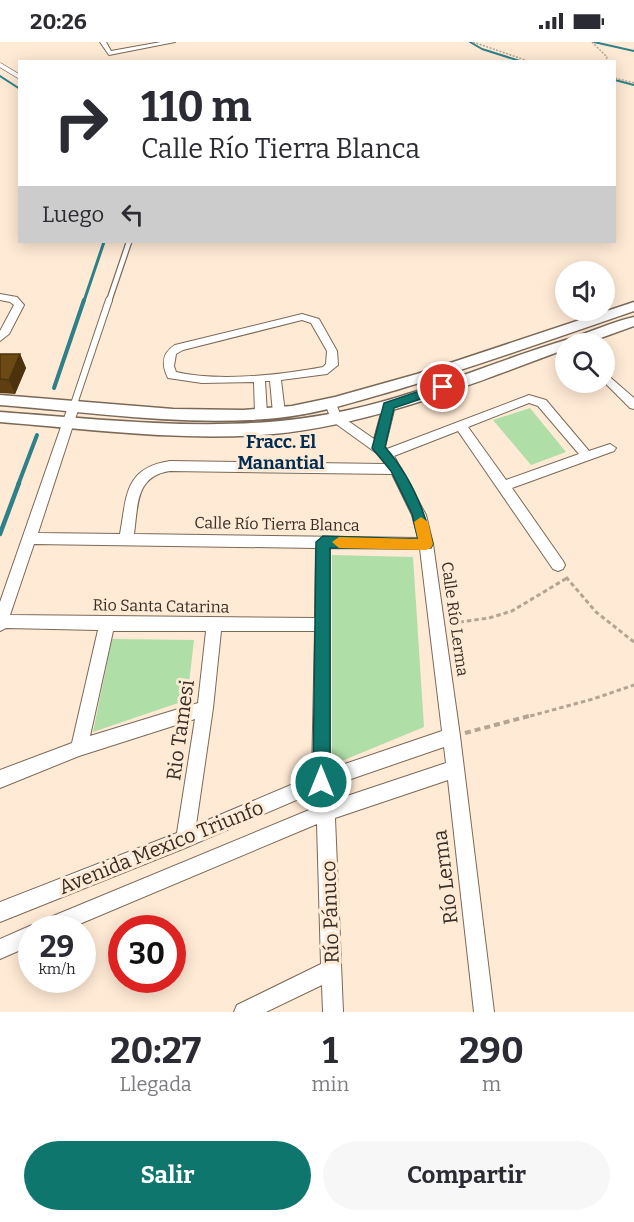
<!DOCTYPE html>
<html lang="es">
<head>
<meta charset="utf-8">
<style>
	body { margin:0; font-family:Bitter,serif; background:#f7f7f7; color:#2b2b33; height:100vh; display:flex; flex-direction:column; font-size:22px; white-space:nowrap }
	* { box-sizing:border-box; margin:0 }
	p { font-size:20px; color:#7c7c81 }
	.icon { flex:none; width:33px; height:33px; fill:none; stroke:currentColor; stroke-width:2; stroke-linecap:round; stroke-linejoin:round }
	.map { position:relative; height:970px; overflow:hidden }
	.panel { display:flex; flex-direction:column; background:#fff; flex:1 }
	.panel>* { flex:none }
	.hud { position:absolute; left:18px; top:18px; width:598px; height:183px; border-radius:0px; box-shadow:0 3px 15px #0003; background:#fff; color:#2b2b33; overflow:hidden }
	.fabs { position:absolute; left:555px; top:219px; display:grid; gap:12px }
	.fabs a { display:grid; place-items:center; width:60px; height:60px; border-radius:50%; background:#fff; box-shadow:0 3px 15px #0003; font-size:30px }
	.speed { position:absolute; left:18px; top:873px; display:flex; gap:12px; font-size:30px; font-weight:700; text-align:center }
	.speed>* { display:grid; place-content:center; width:78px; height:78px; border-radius:50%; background:#fff; box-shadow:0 3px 15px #0003; line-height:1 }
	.speed small { font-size:15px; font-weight:400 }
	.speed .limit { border:9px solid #d22; background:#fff; color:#111 }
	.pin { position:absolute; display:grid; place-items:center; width:51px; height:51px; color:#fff; margin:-26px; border:3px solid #fff; border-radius:50%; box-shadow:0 2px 6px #0007 }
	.me { position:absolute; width:66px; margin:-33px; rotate:0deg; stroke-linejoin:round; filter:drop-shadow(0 0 4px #0008) }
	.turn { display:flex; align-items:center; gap:21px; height:126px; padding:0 24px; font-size:27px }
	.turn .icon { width:78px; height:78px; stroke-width:2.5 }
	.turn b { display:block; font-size:42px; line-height:51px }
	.then { display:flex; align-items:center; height:57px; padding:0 24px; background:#0003; gap:12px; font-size:22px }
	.eta { display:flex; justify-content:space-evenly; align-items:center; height:102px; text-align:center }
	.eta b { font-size:36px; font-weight:700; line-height:42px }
	.primary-button { display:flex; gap:12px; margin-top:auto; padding:12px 24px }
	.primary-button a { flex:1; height:69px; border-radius:36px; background:#0f766e; color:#fff; font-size:24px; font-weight:700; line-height:69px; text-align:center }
	.primary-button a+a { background:#f7f7f7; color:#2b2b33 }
	.status { display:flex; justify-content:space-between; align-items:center; height:42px; padding:0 30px; background:#fff; direction:ltr }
	.status svg { height:16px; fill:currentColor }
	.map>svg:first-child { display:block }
</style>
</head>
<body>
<div class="status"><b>20:26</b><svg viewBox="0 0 49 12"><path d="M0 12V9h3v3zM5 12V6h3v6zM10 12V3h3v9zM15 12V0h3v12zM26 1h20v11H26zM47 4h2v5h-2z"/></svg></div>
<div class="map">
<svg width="634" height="970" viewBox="0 0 634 970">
	<rect width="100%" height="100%" fill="#ffead5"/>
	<path fill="#afdea7" d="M530,366L566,410L531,423L493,378Z
		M332,513L413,515L424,685L332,723Z
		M112,597L194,598L187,658L93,690Z"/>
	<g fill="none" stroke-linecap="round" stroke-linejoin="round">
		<path stroke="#2e8189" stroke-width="2" d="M470,0L482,7L523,20
			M594,0L634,9
			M0,34L20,47
			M615,38L634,43"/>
		<path stroke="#2e8189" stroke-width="3" d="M84,259L104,200"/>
		<path stroke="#2e8189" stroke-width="4" d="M54,346L84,258
			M18,443L37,393"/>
		<path stroke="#2e8189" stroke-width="4.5" d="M0,492L19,441"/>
		<defs>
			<path id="service-far2" d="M0,23L20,35"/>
			<path id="service-far1" d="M109,259L129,200"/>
			<path id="service" d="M74,362L109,258"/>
			<path id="minor" d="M100,0H106L111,9L161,0H175L109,13Z
				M0,252L17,255L24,263L9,292L0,299V289L14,263L10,260L0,258Z
				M302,272L319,277L337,309L338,323L327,332L281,338L285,371L283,374L279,375L273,371L270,339H265L267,372L261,376L255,372L254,340L202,341L168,336C161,322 162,311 175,303ZM302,278L311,281L327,309L326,322L323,325C280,333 219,340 176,330L174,324L176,312L183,308Z
				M604,330L634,356V367L630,366L604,340Z
				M529,353L546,358L589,409L610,402L616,406L614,409L512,446L563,519L565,523L563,527L558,529L553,527L458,389L394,414L426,473L433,502L460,694L494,970H474L448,738L335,776L343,970H323L322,943L266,970H234L237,963L321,922L317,782L70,886H32V903L0,917V897L32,883L38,886L41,879L326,761L446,721L444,705L322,747L185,806L0,880V860L177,791L195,677L79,714L0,746V728L72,701L98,588L6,586L0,589V560L70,359H78L80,362L38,491L120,492C127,454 124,426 170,419L386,422L382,415L332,379L325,362L331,358L335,359L341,374L374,397L383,364L389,360L393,361L395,364L385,405L387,407ZM529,361L538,364L579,412L506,438L468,385ZM170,429L392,432L412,473L418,496L134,492C138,464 135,434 170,429ZM34,502L316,506L315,576L10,573ZM330,506L420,507L442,689L330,727ZM113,589H206L198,661L90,694ZM221,589H315L312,734L196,783L213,666Z"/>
			<path id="secondary" d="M634,260V269C555,296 477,324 396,348C357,359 318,372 277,376C185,385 92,370 0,363V353L173,367L243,368L292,364L335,355L417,332Z
				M634,275V284L584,302H566V307C471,342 375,382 273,392C182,400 90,387 0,380V370C116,378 234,394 349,368C425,351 495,319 569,297C591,290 612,280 634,275Z"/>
		</defs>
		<use href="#service-far2" stroke="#7b6957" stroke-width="5"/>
		<use href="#service-far1" stroke="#7b6957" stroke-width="7"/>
		<use href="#service" stroke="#7b6957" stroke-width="8"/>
		<use href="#minor" stroke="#7b6957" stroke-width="2"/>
		<use href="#secondary" stroke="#7b6957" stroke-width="3"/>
		<path stroke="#b4a493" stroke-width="1.5" stroke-dasharray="2 1.5" stroke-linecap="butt" d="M473,0L531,20
			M592,0L607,15L605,20
			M615,36L634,41"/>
		<path stroke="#b4a493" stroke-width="3" stroke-dasharray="4.5 3" stroke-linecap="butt" d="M566,535L596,570L634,600
			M452,581L489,576L512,569L567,536
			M523,676L593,657L634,643"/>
		<path stroke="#b4a493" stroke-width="4" stroke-dasharray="6 4" stroke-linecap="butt" d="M465,691L529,674"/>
		<use href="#service-far2" stroke="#fff" stroke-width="4"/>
		<use href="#service-far1" stroke="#fff" stroke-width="4.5"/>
		<use href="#service" stroke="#fff" stroke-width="6"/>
		<use href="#minor" fill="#fff" fill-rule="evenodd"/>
		<use href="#secondary" fill="#fff" fill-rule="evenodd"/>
	</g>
	<path fill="#5e3f11" d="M0,312H20L26,326L15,352L0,351Z"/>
	<path fill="#4c330e" d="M20,312L26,326L15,352L9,338Z"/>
	<path fill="#6d4914" stroke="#4c330e" stroke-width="1.5" d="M0,312H20L9,338L0,337Z"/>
	<path fill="#0f766e" stroke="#0a4d48" stroke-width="1.5" d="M443,341L449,345L447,348L394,366L385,405C410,433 424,466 433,502L431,506H330V740L328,746L321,748L315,746L313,740L316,500L323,494L418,497L412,472L391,429L372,406L384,361Z"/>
	<path fill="#f59e0b" d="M421,475L428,480L433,502L431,506L426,508L339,506L332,500L339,495L418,497L414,480Z"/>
	<g text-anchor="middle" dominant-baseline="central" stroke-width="6" stroke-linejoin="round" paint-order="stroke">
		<g font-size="16" fill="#362e26" stroke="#ffead5">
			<text transform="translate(277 482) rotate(1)">Calle Río Tierra Blanca</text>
			<text transform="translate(161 564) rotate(1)">Rio Santa Catarina</text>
			<text transform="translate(455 577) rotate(82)">Calle Río Lerma</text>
		</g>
		<g font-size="18" font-weight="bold" fill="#012e52" stroke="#ffead5">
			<text x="281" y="400">Fracc. El<tspan x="281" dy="21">Manantial</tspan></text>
		</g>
		<g font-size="20" fill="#362e26" stroke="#ffead5">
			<text transform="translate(180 688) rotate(-82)">Rio Tamesi</text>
			<text transform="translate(161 805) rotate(-22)">Avenida Mexico Triunfo</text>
			<text transform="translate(445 835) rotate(-97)">Río Lerma</text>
			<text transform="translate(330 870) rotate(-92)">Río Pánuco</text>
		</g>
	</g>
</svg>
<div class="fabs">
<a><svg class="icon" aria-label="sound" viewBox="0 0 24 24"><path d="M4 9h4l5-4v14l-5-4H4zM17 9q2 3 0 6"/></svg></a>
<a><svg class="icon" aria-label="search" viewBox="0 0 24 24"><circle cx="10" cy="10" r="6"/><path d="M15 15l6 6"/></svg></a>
</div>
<div class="speed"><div>29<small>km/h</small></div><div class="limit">30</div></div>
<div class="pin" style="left:443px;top:345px;background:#d93025"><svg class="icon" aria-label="arrive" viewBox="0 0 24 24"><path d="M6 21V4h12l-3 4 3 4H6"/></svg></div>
<svg class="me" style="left:321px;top:740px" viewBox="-20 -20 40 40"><circle r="17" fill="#0f766e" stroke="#fff" stroke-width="3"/><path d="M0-11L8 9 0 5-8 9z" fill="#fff"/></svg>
<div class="hud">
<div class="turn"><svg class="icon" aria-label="right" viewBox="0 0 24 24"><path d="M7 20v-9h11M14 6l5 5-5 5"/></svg><div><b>110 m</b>Calle Río Tierra Blanca</div></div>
<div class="then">Luego<svg class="icon" aria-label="left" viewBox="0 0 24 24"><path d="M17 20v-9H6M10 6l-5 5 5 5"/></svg></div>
</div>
</div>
<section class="panel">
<div class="eta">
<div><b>20:27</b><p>Llegada</p></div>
<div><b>1</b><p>min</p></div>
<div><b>290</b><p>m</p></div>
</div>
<div class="primary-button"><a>Salir</a><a>Compartir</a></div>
</section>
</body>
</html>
